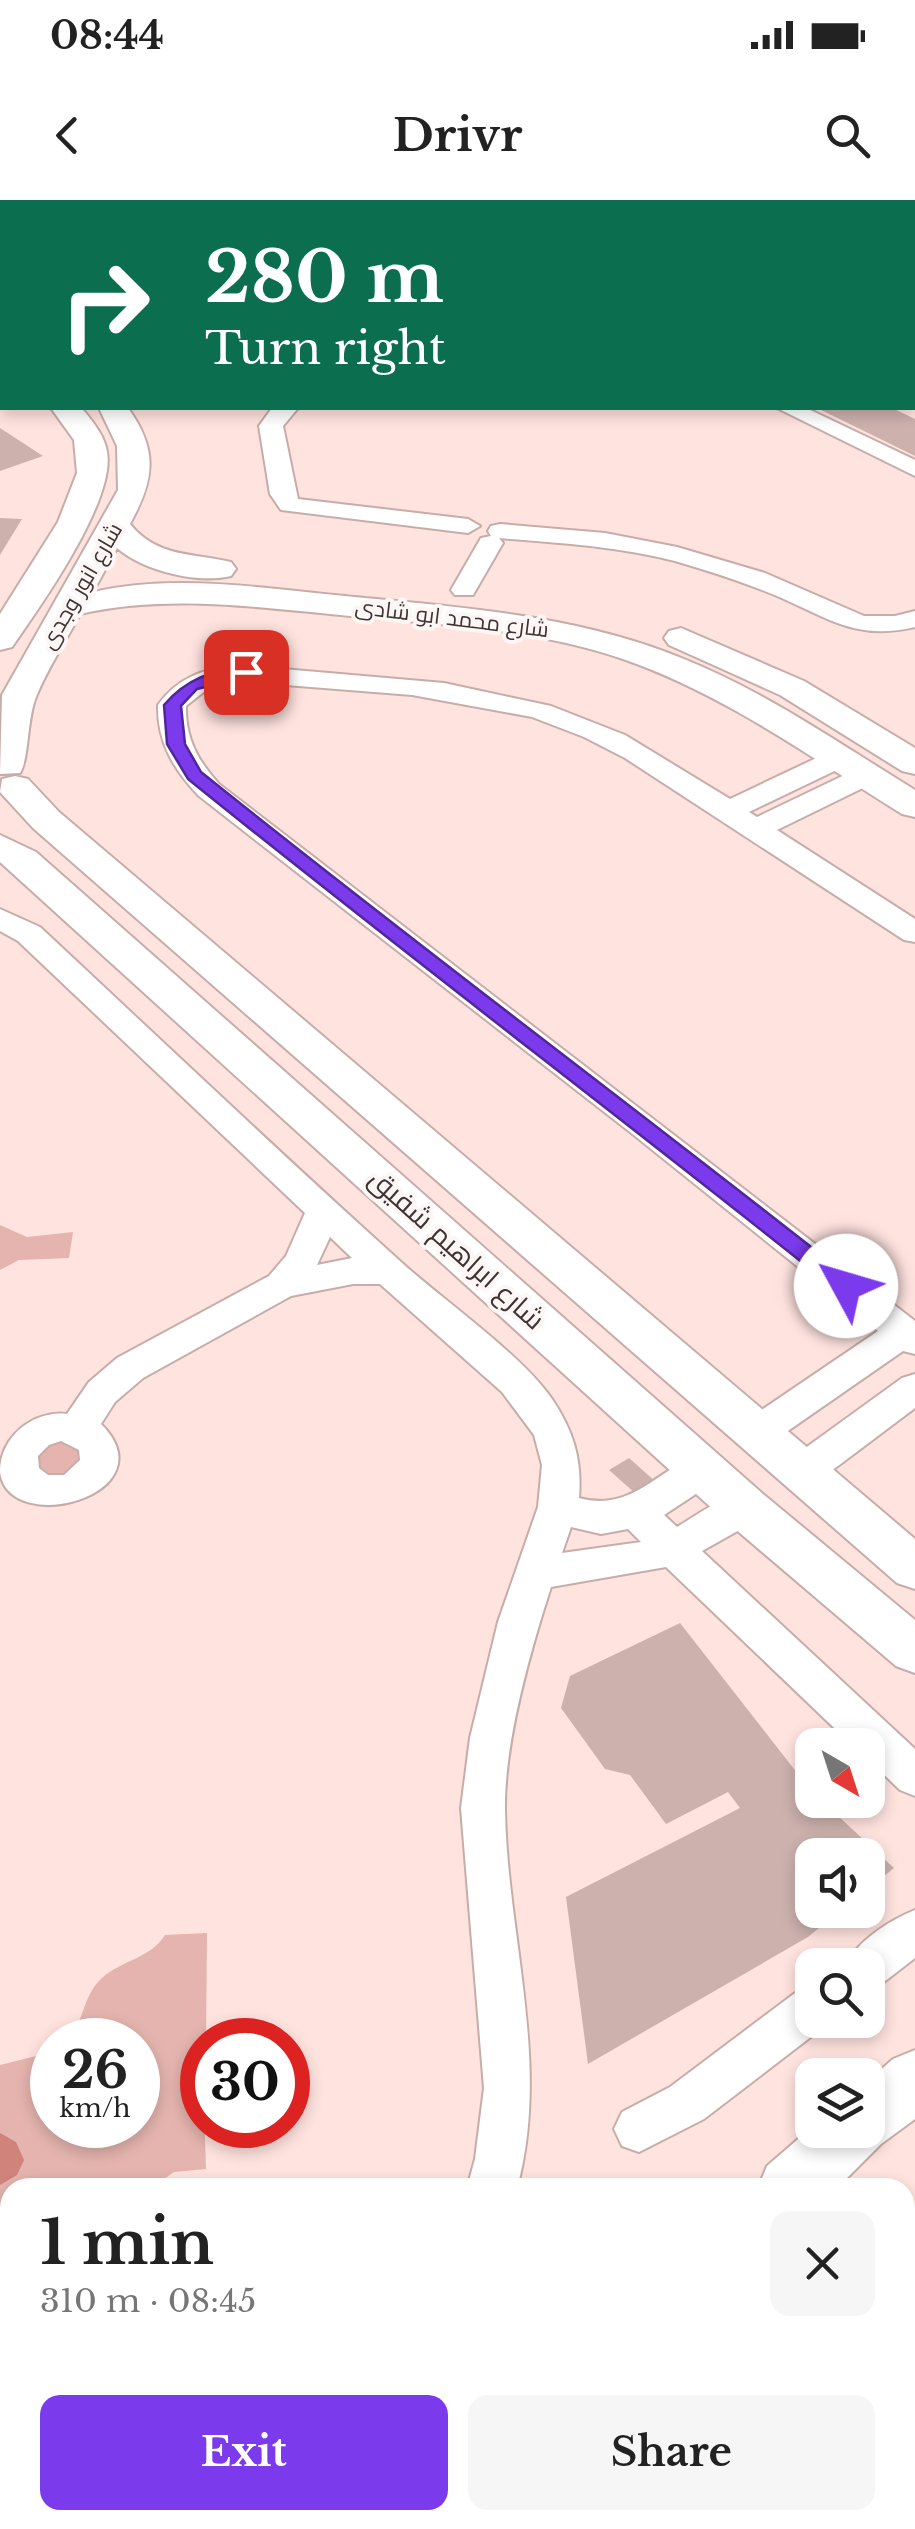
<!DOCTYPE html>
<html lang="en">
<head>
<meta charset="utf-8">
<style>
	body { margin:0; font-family:"Libre Baskerville",Cairo,serif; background:#f6f6f6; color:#222; height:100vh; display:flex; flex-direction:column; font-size:38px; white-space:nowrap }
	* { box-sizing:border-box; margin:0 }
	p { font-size:32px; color:#767676 }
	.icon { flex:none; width:55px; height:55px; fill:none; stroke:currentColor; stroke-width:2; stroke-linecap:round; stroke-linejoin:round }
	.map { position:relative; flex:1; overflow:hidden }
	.side { position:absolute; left:0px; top:1978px; width:915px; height:352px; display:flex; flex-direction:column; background:#fff; border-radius:30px 30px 0 0; box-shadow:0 5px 15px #0003 }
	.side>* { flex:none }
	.banner { position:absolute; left:0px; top:0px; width:915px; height:210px; box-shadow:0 5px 15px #0003; background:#0b6e4f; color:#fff; overflow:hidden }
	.needle { width:65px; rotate:141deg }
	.tools { position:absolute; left:795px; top:1528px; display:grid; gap:20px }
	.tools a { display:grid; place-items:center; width:90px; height:90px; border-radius:20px; background:#fff; box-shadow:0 5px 15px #0003; font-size:50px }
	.speed { position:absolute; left:30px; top:1818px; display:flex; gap:20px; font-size:50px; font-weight:700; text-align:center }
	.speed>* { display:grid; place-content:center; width:130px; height:130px; border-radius:50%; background:#fff; box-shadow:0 5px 15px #0003; line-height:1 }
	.speed small { font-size:25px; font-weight:400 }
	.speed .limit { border:15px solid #d22; background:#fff; color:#111 }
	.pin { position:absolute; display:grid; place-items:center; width:85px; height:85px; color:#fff; margin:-42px; border-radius:20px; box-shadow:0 5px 15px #0006 }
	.me { position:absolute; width:110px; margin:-55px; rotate:309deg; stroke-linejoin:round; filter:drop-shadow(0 0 8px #0008) }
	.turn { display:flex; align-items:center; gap:35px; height:210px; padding:0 40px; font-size:45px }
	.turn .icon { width:130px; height:130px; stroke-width:2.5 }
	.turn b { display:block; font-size:70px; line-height:85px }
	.round { display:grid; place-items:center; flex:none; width:105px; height:105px; border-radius:20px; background:#f6f6f6 }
	.summary { display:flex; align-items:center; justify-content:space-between; height:170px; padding:0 40px }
	h1 { font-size:60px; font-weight:800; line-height:75px }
	.action { display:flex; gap:20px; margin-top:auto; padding:20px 40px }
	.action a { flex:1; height:115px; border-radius:20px; background:#7c3aed; color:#fff; font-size:40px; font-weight:800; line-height:115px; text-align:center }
	.action a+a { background:#f6f6f6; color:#222 }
	.status { display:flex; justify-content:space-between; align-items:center; height:70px; padding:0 50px; background:#fff; direction:ltr }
	.status svg { height:28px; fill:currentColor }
	header { display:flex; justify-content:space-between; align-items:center; height:130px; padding:0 40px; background:#fff; font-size:45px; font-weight:800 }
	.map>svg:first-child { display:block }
</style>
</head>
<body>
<div class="status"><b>08:44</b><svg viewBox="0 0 49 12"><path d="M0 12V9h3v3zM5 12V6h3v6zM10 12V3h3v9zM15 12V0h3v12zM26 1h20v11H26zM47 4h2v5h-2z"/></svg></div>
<header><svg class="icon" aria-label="back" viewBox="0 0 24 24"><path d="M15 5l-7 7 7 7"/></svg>Drivr<svg class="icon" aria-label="search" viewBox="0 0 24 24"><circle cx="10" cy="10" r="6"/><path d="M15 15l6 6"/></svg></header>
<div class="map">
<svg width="915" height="2329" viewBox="0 0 915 2329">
	<rect width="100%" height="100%" fill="#ffe3df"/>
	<path fill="#e5b4ae" d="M0,1025L27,1037L73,1032L69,1058L19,1060L0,1070Z
		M62,1241L80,1249L82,1260L68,1274H46L37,1266V1254L47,1245Z
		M207,1733L206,1840H202L206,1969L174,1972L153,1987L10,1988V2092L0,2100V1865L52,1852V1925H138V1840H68C84,1822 83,1795 102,1778C122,1760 151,1758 165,1735Z"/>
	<path fill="#cf837a" d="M0,1933L16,1942L24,1960L17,1975L0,1985Z"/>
	<path fill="#ccb1ad" d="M817,208H892L915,219V256Z
		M0,228L43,256L0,271Z
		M0,318L22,319L0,355Z
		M629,1258L656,1282L636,1294L609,1270Z
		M680,1423L812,1592V1600H821L894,1668L868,1689V1655H812V1710H841L808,1737L588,1864L566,1697L740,1608L728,1592L666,1624L630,1575L605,1569L561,1508L570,1476Z"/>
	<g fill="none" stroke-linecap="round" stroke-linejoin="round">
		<defs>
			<path id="minor" d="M397,0H417V2H397Z
				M666,0H691L692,2H668Z
				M0,99H2V112H0Z
				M912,100H915V113H912Z
				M272,208H298L283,226L298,299L468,319L480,326L468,333L281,310L270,294L259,226Z
				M777,208H806L915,260V276Z
				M500,324L605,333L677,347L765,373L864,416H895L915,411V427C857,441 828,418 777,396C744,382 709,371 675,361C617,346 558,343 499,338L503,343L473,395H455L451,390L481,338L491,336L488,331L491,326Z
				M236,465L444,483L551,506L625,535L730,599L827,553H847L851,559L847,565L749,612L757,617L855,570H875L879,576L875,582L777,630L915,719V742L904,740L625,558L584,537L532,517L412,495L236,481L210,487L186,506C185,538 198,561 219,584L915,1121V1154L903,1151L769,1244L755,1248L741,1244L736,1234L741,1224L878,1131L630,932L199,596C174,570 157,542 158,505C178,477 204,469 236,465Z
				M0,709L40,727C160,839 279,952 401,1062C444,1101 521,1154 552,1199C574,1232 582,1260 579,1298C644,1316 672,1244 717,1258L723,1269L717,1280L664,1315L677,1327C701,1313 731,1288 759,1297L765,1308L759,1319L702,1351L915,1549V1596L900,1590L868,1559V1545H852L666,1367L551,1387C530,1452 504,1542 505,1610C507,1736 551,1863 517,1988H467L475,1959L484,1888L461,1608L470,1538L498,1422L538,1307L542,1265L534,1235L502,1192L380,1084H353L291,1096L143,1178L115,1202L101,1224C171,1294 9,1339 0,1272C0,1236 34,1210 67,1214L89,1182L117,1158L269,1076L286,1056L305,1013L18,741L0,731ZM330,1037L352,1058L317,1065ZM61,1241L79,1250L80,1260L64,1275H48L39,1268L38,1256L49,1245ZM571,1327L601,1334L628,1329L641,1342L562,1353Z
				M915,1174V1208L814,1284L800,1288L786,1284L780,1273L786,1262L902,1178Z
				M915,1710V1758L884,1782L868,1788V1765H846C857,1741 890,1720 915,1710Z
				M812,1786V1820H830L829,1823L704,1919L639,1952L622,1946L614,1929L622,1912L670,1887L795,1793Z
				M905,2185L915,2188V2242L905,2239Z
				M156,2320H218L215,2329H152Z
				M823,2320H876L880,2329H819Z"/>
			<path id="tertiary" d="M0,154H2V172L0,171Z
				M51,208H81L84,211C94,223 105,237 107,252C116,300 40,407 12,447L0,450V414L58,322L77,273L74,240Z
				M99,208H128C159,251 154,280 130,324C157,358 194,353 231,362L236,369L231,376C197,384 144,371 117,348L93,392C172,374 255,387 335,395C453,407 573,413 684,459C766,492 840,544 915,590V617L902,614C812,558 724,494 623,459C529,427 428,424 330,414C247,406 163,395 80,414C66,441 47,469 36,497C27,518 29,559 20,573L0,574L2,495L118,290L117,246Z
				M681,428L804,481L915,548V574L902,571L780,495L669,445L664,438L669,431Z
				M15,576L28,579L59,612L915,1339V1389L897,1383L33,628L0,592L2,579Z
				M0,635L36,652L763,1294L915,1420V1473L896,1466L727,1322L0,662Z
				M915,1850V1919L881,1944L837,1988H758L767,1966L812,1927L868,1930V1881L893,1859Z
				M915,2037V2106L905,2110V2041Z
				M360,2320H436L432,2329H356Z
				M596,2320H672L668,2329H592Z"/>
			<path id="secondary" d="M521,0H552L553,2H523Z
				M592,0H624L625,2H594Z
				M912,168H915V188H912Z"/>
		</defs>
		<use href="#minor" stroke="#c7ada9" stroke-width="4"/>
		<use href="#tertiary" stroke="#c7ada9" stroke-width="4"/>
		<use href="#secondary" stroke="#c7ada9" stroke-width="6"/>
		<use href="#minor" fill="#fff" fill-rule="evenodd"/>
		<use href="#tertiary" fill="#fff" fill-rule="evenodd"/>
		<use href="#secondary" fill="#b6e4f4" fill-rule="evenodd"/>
	</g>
	<path fill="#7c3aed" stroke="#51269a" stroke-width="2.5" d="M246,467L254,472L251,476L197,489L181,506L185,544L201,572C416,745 637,909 853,1080L857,1086L853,1091H838C623,919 403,753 188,579L167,544L164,505C186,479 212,470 246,467Z"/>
	<g text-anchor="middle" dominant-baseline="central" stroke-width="8" stroke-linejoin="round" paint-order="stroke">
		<g font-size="22" fill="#3e3332" stroke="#fcf6f5">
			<text transform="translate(81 386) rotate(-60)">شارع انور وجدى</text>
			<text transform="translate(452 418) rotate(7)">شارع محمد ابو شادى</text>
		</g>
		<g font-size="28" fill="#3e3332" stroke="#fcf6f5">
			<text transform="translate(457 1049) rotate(42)">شارع ابراهيم شفيق</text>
		</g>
	</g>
</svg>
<div class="tools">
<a><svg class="needle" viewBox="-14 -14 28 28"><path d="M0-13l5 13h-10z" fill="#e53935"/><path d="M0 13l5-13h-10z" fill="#767676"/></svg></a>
<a><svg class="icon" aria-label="sound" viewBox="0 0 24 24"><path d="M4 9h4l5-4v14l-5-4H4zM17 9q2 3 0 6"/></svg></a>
<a><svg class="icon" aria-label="search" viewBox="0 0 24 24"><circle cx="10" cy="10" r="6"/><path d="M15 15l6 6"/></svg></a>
<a><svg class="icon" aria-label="layers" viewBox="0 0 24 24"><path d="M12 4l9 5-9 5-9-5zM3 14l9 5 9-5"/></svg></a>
</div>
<div class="speed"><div>26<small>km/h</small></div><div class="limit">30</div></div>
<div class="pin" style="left:246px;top:472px;background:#d93025"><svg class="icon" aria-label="arrive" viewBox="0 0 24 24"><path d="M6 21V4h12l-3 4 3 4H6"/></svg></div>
<svg class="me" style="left:846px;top:1086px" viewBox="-20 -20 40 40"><circle r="19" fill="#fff"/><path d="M0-13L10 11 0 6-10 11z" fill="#7c3aed"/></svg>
<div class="banner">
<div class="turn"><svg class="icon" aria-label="right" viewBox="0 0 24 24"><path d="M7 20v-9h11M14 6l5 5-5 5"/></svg><div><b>280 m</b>Turn right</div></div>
</div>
<section class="side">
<div class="summary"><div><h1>1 min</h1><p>310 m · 08:45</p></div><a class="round"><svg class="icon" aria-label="close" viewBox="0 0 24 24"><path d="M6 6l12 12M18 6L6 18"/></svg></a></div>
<div class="action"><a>Exit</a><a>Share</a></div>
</section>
</div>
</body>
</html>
